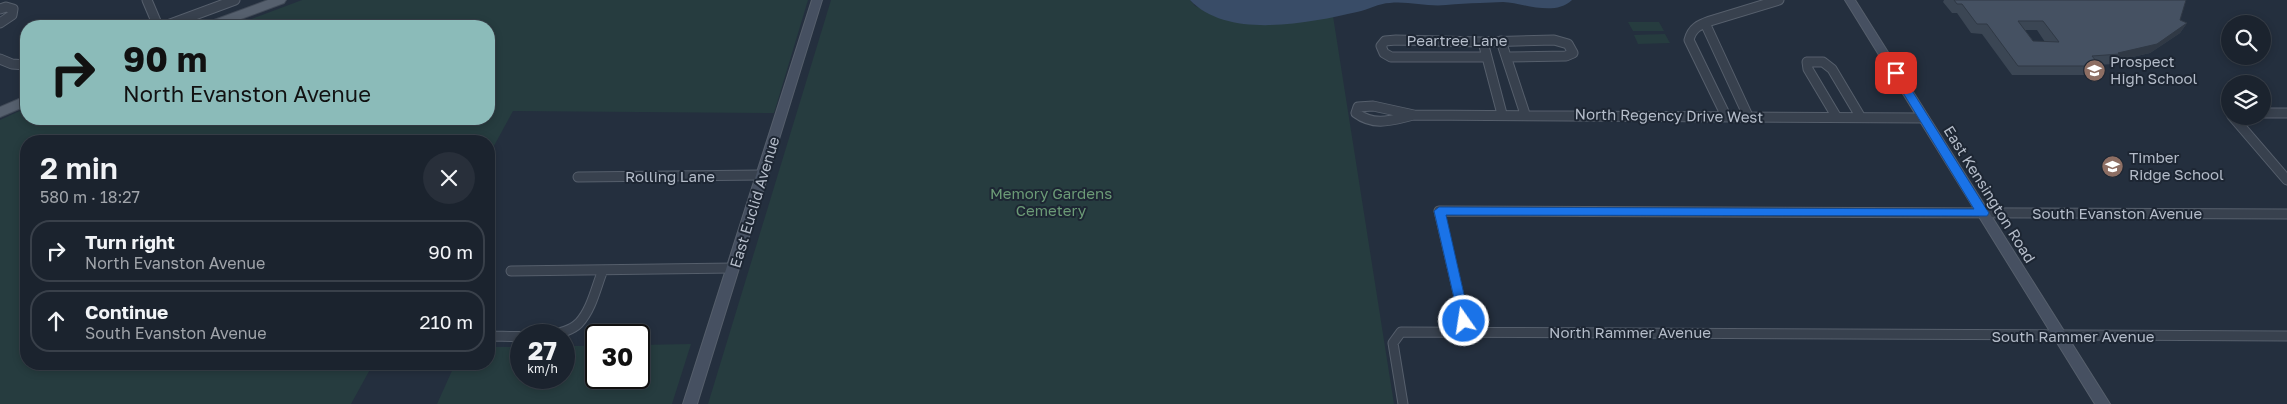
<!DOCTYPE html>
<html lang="en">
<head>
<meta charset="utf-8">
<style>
	body { margin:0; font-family:"Golos Text",sans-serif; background:#282f3a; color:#f1f3f6; height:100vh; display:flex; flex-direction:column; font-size:19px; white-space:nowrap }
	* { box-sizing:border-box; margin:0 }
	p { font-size:16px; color:#a0a4aa }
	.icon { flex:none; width:28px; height:28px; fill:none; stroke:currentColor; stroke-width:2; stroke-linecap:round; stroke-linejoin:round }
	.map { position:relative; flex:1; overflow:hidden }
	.details { position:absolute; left:20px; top:135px; width:475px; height:235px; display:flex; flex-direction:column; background:#1b232e; border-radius:20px; box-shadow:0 2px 8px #0003,0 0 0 1px #39404a }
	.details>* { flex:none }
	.hud { position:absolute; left:20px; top:20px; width:475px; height:105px; border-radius:20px; box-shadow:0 2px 8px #0003,0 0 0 1px #39404a; background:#8bbbb9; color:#111; overflow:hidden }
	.tools { position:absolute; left:2221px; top:15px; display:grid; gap:10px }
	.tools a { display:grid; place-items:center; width:50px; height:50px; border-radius:50%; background:#1b232e; box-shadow:0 2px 8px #0003,0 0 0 1px #39404a; font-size:25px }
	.speed { position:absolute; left:510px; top:324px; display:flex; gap:10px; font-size:25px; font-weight:700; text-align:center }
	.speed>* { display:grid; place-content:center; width:65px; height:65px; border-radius:50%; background:#1b232e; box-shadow:0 2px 8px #0003,0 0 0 1px #39404a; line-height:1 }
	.speed small { font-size:12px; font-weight:400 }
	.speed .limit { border:2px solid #111; border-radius:8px; background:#fff; color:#111 }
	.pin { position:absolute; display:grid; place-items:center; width:42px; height:42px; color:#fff; margin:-21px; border-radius:10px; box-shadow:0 2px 8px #0006 }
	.me { position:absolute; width:55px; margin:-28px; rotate:347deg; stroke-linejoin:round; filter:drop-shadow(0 0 4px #0008) }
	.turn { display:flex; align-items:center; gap:18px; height:105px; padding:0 20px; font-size:22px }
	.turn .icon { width:65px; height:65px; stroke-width:2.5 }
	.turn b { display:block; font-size:35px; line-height:42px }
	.round { display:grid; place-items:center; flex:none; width:52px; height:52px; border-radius:26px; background:#282f3a }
	.headline { display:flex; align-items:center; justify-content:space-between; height:85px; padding:0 20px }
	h1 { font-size:30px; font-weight:600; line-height:38px }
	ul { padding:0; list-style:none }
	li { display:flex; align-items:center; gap:15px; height:62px; margin:0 10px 8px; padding:0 10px; border:2px solid #39404a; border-radius:20px }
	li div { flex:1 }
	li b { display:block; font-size:19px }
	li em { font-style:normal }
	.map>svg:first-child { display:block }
</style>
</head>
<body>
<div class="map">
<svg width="2287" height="404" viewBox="0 0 2287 404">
	<rect width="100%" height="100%" fill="#242f3e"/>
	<path fill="#263c3f" d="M302,0H808L774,113L513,111L489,155V141H26V364H373L351,404H0V120L26,108V119H489V26H233Z
		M831,0H1190L1195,6L1244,24L1287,23L1333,16L1394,404H708Z
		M1628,22H1659L1664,31H1633Z
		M1665,34L1670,43L1638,44L1634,35Z
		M691,344L672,404H437L455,364H489V347H521V378H564V346H596V378H639V345Z"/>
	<path fill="#394c67" d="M1190,0H1572C1554,17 1524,3 1503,2C1495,2 1488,3 1480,3C1468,3 1458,4 1446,5C1428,7 1408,1 1390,3C1379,3 1368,10 1357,12C1309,23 1228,40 1190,0Z"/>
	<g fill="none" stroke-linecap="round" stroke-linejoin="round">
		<defs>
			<path id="minor" d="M147,0L158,26
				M0,9L6,7L13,9L12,15L0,23
				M1705,23L1748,116
				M165,26L235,0
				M1501,41L1525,114
				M1483,42L1502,114
				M1487,57H1391L1384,53L1381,46L1385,41L1396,40L1483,42L1554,40L1568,44L1573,53L1566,56L1507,57
				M0,59L12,64L26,65
				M1373,106L1414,115C1392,120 1375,127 1356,113L1358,107Z
				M2262,113H2287
				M1414,115L1924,118
				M1726,116L1689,40C1692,28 1699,25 1710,21L1779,0
				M1836,116L1808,69L1807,62H1823L1832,69L1860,116
				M2232,116L2287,180
				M578,177L762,175
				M511,271L733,268
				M1467,331L1439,211L2287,214
				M489,336C513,336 561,341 579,323C592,309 596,287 603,270
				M1403,404L1393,343L1401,332L2287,336"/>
			<path id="secondary" d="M812,0H822L697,404H683Z
				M1845,0H1855L2110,404H2095Z"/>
			<path id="primary" d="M268,0H286L284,3L222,26H205L206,23Z
				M26,96V106L0,117V107Z"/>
		</defs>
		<use href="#minor" stroke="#565f6c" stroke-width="11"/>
		<use href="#secondary" stroke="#565f6c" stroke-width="2"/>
		<use href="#primary" stroke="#414a57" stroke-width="2"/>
		<use href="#minor" stroke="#38414e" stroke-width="9"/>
		<use href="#secondary" fill="#465061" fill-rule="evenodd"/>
		<use href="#primary" fill="#56606e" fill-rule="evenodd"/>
	</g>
	<path fill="#3b4654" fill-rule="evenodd" d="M1944,0H2037L2180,20L2187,23L2180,33L2150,53L2115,61L2113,64L2099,65L2100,66L2093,75H2012L1982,34L1971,33L1957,13H1952L1943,2ZM2025,30H2037L2045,42L2033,41Z"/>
	<path fill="#303945" d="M2187,23L2180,33L2150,53L2115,61L2120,54L2118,53Z"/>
	<path fill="#455162" stroke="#303945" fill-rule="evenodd" d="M1954,0H2186L2180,20L2187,23L2157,44L2118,53L2120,54L2092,56L2100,66H2018L1987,24H1977L1962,4H1957ZM2018,21H2043L2059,42L2033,41Z"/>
	<path fill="#1a73e8" stroke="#114b97" d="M1896,69L1899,70L1987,210L1989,213L1987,216L1446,215L1470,321L1469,324H1460L1434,211L1439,207L1974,209L1891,73Z"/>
	<defs>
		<symbol id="school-disc" viewBox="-11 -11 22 22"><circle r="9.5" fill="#8d6e63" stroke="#1d2633"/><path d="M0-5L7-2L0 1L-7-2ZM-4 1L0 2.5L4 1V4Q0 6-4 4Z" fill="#fff"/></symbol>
	</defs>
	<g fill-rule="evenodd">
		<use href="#school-disc" x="2082" y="58" width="25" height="25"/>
		<use href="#school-disc" x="2100" y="154" width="25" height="25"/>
	</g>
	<g text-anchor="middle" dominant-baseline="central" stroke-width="4" stroke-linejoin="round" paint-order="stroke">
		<g font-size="15" fill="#b4bcc9" stroke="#1d2633">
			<text x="1457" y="40">Peartree Lane</text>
			<text transform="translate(1669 115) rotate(1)">North Regency Drive West</text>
			<text x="670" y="176">Rolling Lane</text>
			<text transform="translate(1990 194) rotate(58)">East Kensington Road</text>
			<text transform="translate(754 202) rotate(-73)">East Euclid Avenue</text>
			<text x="2117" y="213">South Evanston Avenue</text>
			<text x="1630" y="332">North Rammer Avenue</text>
			<text x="2073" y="336">South Rammer Avenue</text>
		</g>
		<g font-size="15" fill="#b4bcc9" stroke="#1d2633" text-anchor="start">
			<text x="2110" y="61">Prospect<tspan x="2110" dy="17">High School</tspan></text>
			<text x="2129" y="157">Timber<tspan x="2129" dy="17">Ridge School</tspan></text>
		</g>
		<g font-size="15" fill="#6b9a76" stroke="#1d2633">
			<text x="1051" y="193">Memory Gardens<tspan x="1051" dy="17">Cemetery</tspan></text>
		</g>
	</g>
</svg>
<div class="tools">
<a><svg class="icon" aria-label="search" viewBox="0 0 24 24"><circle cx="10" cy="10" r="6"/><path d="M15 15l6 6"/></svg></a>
<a><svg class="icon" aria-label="layers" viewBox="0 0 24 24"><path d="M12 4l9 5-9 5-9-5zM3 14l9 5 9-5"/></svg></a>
</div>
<div class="speed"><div>27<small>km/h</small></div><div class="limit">30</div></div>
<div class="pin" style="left:1896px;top:73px;background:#d93025"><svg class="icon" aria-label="arrive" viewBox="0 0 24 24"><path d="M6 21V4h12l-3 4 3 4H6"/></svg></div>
<svg class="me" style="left:1464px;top:321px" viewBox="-20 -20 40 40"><circle r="17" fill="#1a73e8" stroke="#fff" stroke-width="3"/><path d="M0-11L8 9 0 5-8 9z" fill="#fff"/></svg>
<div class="hud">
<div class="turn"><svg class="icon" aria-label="right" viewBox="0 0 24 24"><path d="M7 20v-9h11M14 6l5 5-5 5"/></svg><div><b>90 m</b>North Evanston Avenue</div></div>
</div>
<section class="details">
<div class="headline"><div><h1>2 min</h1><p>580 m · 18:27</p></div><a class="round"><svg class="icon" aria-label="close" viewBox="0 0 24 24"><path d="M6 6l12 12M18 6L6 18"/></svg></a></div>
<ul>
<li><svg class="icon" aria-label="right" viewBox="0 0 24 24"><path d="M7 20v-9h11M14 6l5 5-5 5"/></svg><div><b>Turn right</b><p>North Evanston Avenue</p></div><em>90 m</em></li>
<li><svg class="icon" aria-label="ahead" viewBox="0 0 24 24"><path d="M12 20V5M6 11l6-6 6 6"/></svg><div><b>Continue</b><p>South Evanston Avenue</p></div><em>210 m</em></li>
</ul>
</section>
</div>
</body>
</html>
